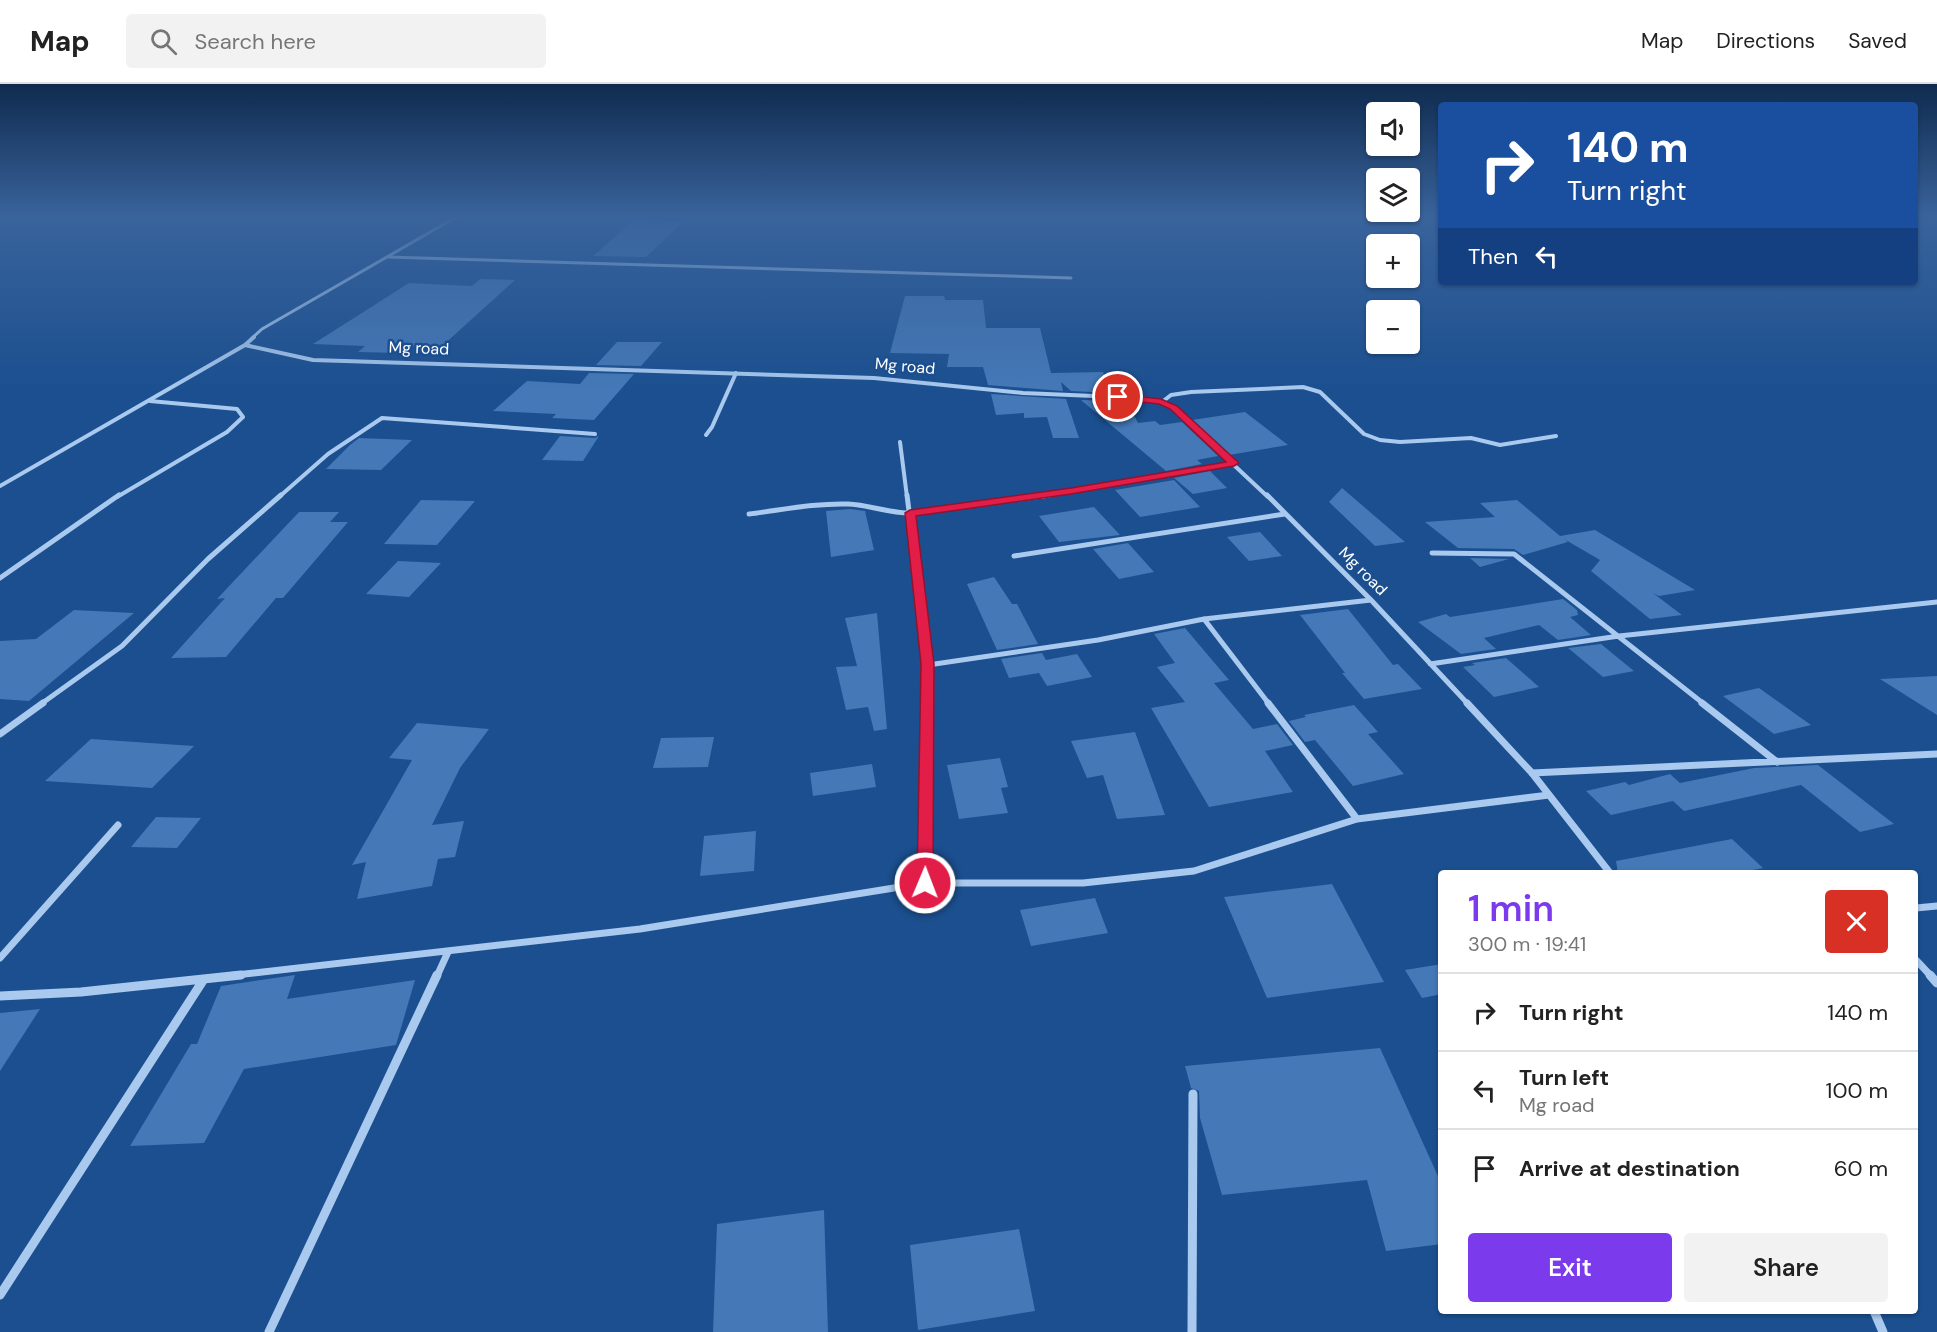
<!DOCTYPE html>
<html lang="en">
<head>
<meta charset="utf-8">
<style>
	body { margin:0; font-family:"DM Sans",sans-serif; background:#f2f2f2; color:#222; height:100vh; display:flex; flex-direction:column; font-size:22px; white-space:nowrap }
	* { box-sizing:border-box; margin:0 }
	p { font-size:20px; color:#767676 }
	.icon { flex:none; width:33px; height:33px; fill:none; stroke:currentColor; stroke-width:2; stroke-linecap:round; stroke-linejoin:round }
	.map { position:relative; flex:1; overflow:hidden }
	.drawer { position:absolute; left:1438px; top:786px; width:480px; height:444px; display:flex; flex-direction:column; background:#fff; border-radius:6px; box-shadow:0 2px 4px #0004 }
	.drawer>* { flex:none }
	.top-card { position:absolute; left:1438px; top:18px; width:480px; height:183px; border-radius:6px; box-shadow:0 2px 4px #0004; background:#1a4fa0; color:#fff; overflow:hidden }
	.controls { position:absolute; left:1366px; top:18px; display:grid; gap:12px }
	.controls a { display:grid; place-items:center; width:54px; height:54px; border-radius:6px; background:#fff; box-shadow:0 2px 4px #0004; font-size:30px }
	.pin { position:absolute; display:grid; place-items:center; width:51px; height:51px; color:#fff; margin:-26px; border:3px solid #fff; border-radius:50%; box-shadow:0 2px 6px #0007 }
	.me { position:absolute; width:66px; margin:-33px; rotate:1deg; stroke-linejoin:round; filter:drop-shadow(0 0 4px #0008) }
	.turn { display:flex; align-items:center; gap:21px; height:126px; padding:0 30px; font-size:27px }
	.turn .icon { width:78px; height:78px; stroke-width:2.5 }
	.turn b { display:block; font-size:42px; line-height:51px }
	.then { display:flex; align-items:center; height:57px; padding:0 30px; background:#0003; gap:12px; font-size:22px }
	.round { display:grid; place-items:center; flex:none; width:63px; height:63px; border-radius:6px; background:#f2f2f2 }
	.summary { display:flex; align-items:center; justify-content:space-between; height:102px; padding:0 30px }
	h1 { font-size:36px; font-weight:600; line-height:45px; color:#7c3aed }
	.cta { display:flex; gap:12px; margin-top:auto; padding:12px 30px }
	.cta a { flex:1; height:69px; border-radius:6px; background:#7c3aed; color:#fff; font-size:24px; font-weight:600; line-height:69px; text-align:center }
	.cta a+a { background:#f2f2f2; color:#222 }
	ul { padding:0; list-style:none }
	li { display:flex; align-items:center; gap:18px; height:78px; padding:0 30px; border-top:2px solid #e0e0e0 }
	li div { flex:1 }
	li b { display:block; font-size:22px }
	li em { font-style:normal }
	header { display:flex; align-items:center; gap:36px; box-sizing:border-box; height:84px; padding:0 30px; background:#fff; border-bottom:2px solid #e0e0e0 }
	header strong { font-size:28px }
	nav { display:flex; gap:33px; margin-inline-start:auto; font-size:21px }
	.search { width:420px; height:54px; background:#f2f2f2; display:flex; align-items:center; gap:15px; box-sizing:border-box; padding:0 21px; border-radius:6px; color:#767676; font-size:22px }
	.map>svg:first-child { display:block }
</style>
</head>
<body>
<header>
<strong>Map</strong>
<div class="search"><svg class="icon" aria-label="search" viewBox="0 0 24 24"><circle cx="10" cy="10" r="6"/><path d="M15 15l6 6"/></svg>Search here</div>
<nav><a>Map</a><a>Directions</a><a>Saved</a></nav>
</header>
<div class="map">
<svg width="1937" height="1248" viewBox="0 0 1937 1248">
	<rect width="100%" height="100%" fill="#1b4f8f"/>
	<path fill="#4478b7" d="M634,136L683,138L646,173L593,172Z
		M480,195L515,196L441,263L408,262L400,269L358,268L365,262L313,260L409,199L472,202Z
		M905,212H944L945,216H983L986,244H1040L1051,289L1103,288L1111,309L1071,307L1061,298L1063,307L988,301L983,283H947L949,270L890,269Z
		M617,258H662L641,282L596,281Z
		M589,289L634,290L594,336L552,334L556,330L493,327L527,297L580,300Z
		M991,310L1066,315L1079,354H1053L1047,333L1024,334V329L996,331Z
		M1081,316L1114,317L1116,323L1129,322L1138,339L1155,337L1160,341L1182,338L1218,372L1197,376L1202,380L1166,387Z
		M1245,328L1288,361L1229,371L1192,336Z
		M560,352L595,354L599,352L583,377L542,376Z
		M359,354L412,356L381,386L326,385L350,361Z
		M1210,387L1227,404L1193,410L1174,394Z
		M1174,396L1200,423L1140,433L1115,406Z
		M1342,404L1405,458L1375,462L1329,418Z
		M421,416L475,417L437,461L384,460Z
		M1517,416L1560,452L1595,446L1695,506L1659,512L1653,509L1682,531L1650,535L1591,487L1600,476L1564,455L1568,458L1523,471L1514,465L1458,464L1425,438L1495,433L1480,419Z
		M1094,423L1120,451L1059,458L1039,432Z
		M850,425L865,427L874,466L831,473L826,427Z
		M299,428H339L330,438H348L283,514H276L226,573L171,574L225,514L217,515Z
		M1260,448L1282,472L1249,477L1227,453Z
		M1128,459L1154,488L1119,495L1093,465Z
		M1470,474L1509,475L1480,483Z
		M398,477L441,479L409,513L366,510Z
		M994,493L1012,520H1017L1038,560L997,566L967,500Z
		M1563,515L1577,526L1578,531L1570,533L1591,551L1558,556L1539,541L1484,554L1496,565L1461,570L1418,538L1446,530L1450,533Z
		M1348,525L1393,581L1398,580L1422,605L1364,615L1342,589H1345L1300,531Z
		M74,526L134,529L29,617L0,615V557L36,555Z
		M877,529L887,645L874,647L868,623L846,626L836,583L857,582L845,534Z
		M1185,544L1229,596L1214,599L1253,645L1277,640L1293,661L1265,667L1293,708L1209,723L1151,624L1185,618L1157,583L1175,579L1154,550Z
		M1601,560L1634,587L1603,593L1568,564Z
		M1042,569L1046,576L1077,570L1092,593L1047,602L1039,589L1009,594L1001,575Z
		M1506,574L1539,603L1494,613L1463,583L1475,581L1472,579Z
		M1937,592V631L1880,595Z
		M1759,604L1811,641L1774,650L1723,612Z
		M1354,621L1378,648L1368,650L1404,690L1353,702L1315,656L1305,658L1289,637L1306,633L1304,631Z
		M417,639L489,645L460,684L432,741L464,737L455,773L438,775L432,802L357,815L366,778L352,781L412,676L389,674Z
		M1135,648L1165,731L1117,735L1103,691L1087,694L1071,657Z
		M714,653L708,683L653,684L661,654Z
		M91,655L194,662L152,704L45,697Z
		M1000,674L1008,703L1001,704L1008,729L959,735L947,681Z
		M872,680L876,703L813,712L810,689Z
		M1818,681L1894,740L1860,748L1801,701L1684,727L1673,717L1611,731L1586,707L1625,698L1629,701L1670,690L1680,699L1754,684Z
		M156,733L201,734L177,764L131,763Z
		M756,747L754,787L700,792L704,752Z
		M1732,755L1763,784L1738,789H1618L1616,777Z
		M1332,800L1384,898L1267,914L1224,813Z
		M1095,814L1108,849L1031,862L1020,826Z
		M1442,880V910L1422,914L1405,886Z
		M295,891L287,915L415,896L396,961L244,985L204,1059L130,1062L191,960H197L221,902Z
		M40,925L0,987V929Z
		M1380,964L1442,1101V1160L1386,1167L1367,1096L1222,1111L1200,1034L1199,1007L1191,1004L1185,982Z
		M824,1126L828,1248H713L717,1140Z
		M1019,1145L1035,1227L918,1246L910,1161Z"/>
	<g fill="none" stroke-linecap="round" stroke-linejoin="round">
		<path stroke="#a9c9ee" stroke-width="3" d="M388,173L1071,194
			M252,254L262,245L458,132"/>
		<path stroke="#a9c9ee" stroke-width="4" d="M254,253L245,261L313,276L874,294L1023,309L1141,314L1162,318L1173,324L1268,413
			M1162,318L1171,311L1191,308L1303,303L1320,308L1364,350L1380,356L1400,358L1471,354L1500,361L1556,352
			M706,351L712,343L736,289
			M900,358L907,413
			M0,402L245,261
			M117,413L227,348L243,333L237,325L150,317
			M279,413L328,370L382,334L595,350
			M1040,413L1234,379"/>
		<path stroke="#a9c9ee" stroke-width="5" d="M907,411L928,581L927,620
			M1267,411L1371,516L1468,620
			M749,430C782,426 815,419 848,420C870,421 891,430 913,429L1049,411
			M1432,469L1514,470L1704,620
			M1014,472L1285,430
			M0,494L119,411
			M1204,535L1269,620
			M1430,580L1619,552L1937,518
			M928,581L1098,556L1204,535L1371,516
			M41,620L122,562L208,475L281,411"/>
		<path stroke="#a9c9ee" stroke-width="7" d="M1268,619L1357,735
			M1467,619L1532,689L1610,789
			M1702,619L1777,678
			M0,650L43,619
			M1532,689L1937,670
			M925,799L927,619
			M1916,824L1937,822
			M0,874L118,741
			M1916,876L1931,892
			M227,892L640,845L925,799H1083L1194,787L1357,735L1549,711
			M437,892L448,868"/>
		<path stroke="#a9c9ee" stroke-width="9" d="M1930,891L1937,899
			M0,912L81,908L241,891
			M0,1211L204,895
			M1874,1227L1883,1248
			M269,1248L437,891
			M1192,1248L1193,1010"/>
	</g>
	<linearGradient id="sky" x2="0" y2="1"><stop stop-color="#0f2b4f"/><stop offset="0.43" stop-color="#39639b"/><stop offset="1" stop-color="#39639b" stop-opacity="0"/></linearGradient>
	<rect width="1937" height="307" fill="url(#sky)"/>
	<path fill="#e11d48" stroke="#92132f" stroke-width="1.5" d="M1118,310L1161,315L1177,322L1239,379L1234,382L1071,410L916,432L934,580L933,799L931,803L925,805L919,803L917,799L921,580L905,429L910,426L1071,404L1226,378L1170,325L1159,320L1114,315V311Z"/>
	<g text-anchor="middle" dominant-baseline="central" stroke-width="5" stroke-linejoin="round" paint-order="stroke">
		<g font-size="16" fill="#fff" stroke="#1b4f8f">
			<text transform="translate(419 264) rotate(2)">Mg road</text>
			<text transform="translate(905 282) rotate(5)">Mg road</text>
			<text transform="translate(1363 487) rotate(45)">Mg road</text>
		</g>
	</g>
</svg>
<div class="controls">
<a><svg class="icon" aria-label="sound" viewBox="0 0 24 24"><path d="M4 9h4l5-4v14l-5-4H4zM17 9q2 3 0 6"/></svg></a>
<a><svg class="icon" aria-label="layers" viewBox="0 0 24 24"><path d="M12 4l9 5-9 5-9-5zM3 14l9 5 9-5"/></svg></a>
<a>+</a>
<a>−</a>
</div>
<div class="pin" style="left:1118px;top:313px;background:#d93025"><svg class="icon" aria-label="arrive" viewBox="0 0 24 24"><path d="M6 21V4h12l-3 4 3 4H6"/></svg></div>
<svg class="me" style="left:925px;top:799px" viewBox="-20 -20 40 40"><circle r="17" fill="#e11d48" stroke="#fff" stroke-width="3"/><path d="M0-11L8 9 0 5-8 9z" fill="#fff"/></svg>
<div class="top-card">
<div class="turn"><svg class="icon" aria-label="right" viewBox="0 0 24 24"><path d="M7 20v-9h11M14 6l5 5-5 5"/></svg><div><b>140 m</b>Turn right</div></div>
<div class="then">Then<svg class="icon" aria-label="left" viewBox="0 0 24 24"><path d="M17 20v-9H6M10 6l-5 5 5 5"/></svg></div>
</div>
<section class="drawer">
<div class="summary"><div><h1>1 min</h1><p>300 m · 19:41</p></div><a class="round" style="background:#d93025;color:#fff"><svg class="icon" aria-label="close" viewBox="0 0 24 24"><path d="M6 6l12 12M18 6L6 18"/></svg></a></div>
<ul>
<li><svg class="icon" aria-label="right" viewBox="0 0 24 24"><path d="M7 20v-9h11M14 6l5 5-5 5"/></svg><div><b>Turn right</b></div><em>140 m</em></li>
<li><svg class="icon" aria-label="left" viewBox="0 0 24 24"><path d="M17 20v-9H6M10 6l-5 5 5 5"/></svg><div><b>Turn left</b><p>Mg road</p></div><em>100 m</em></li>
<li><svg class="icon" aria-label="arrive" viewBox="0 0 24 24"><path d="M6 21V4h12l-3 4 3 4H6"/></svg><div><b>Arrive at destination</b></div><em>60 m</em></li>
</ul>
<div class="cta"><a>Exit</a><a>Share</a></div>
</section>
</div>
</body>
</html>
